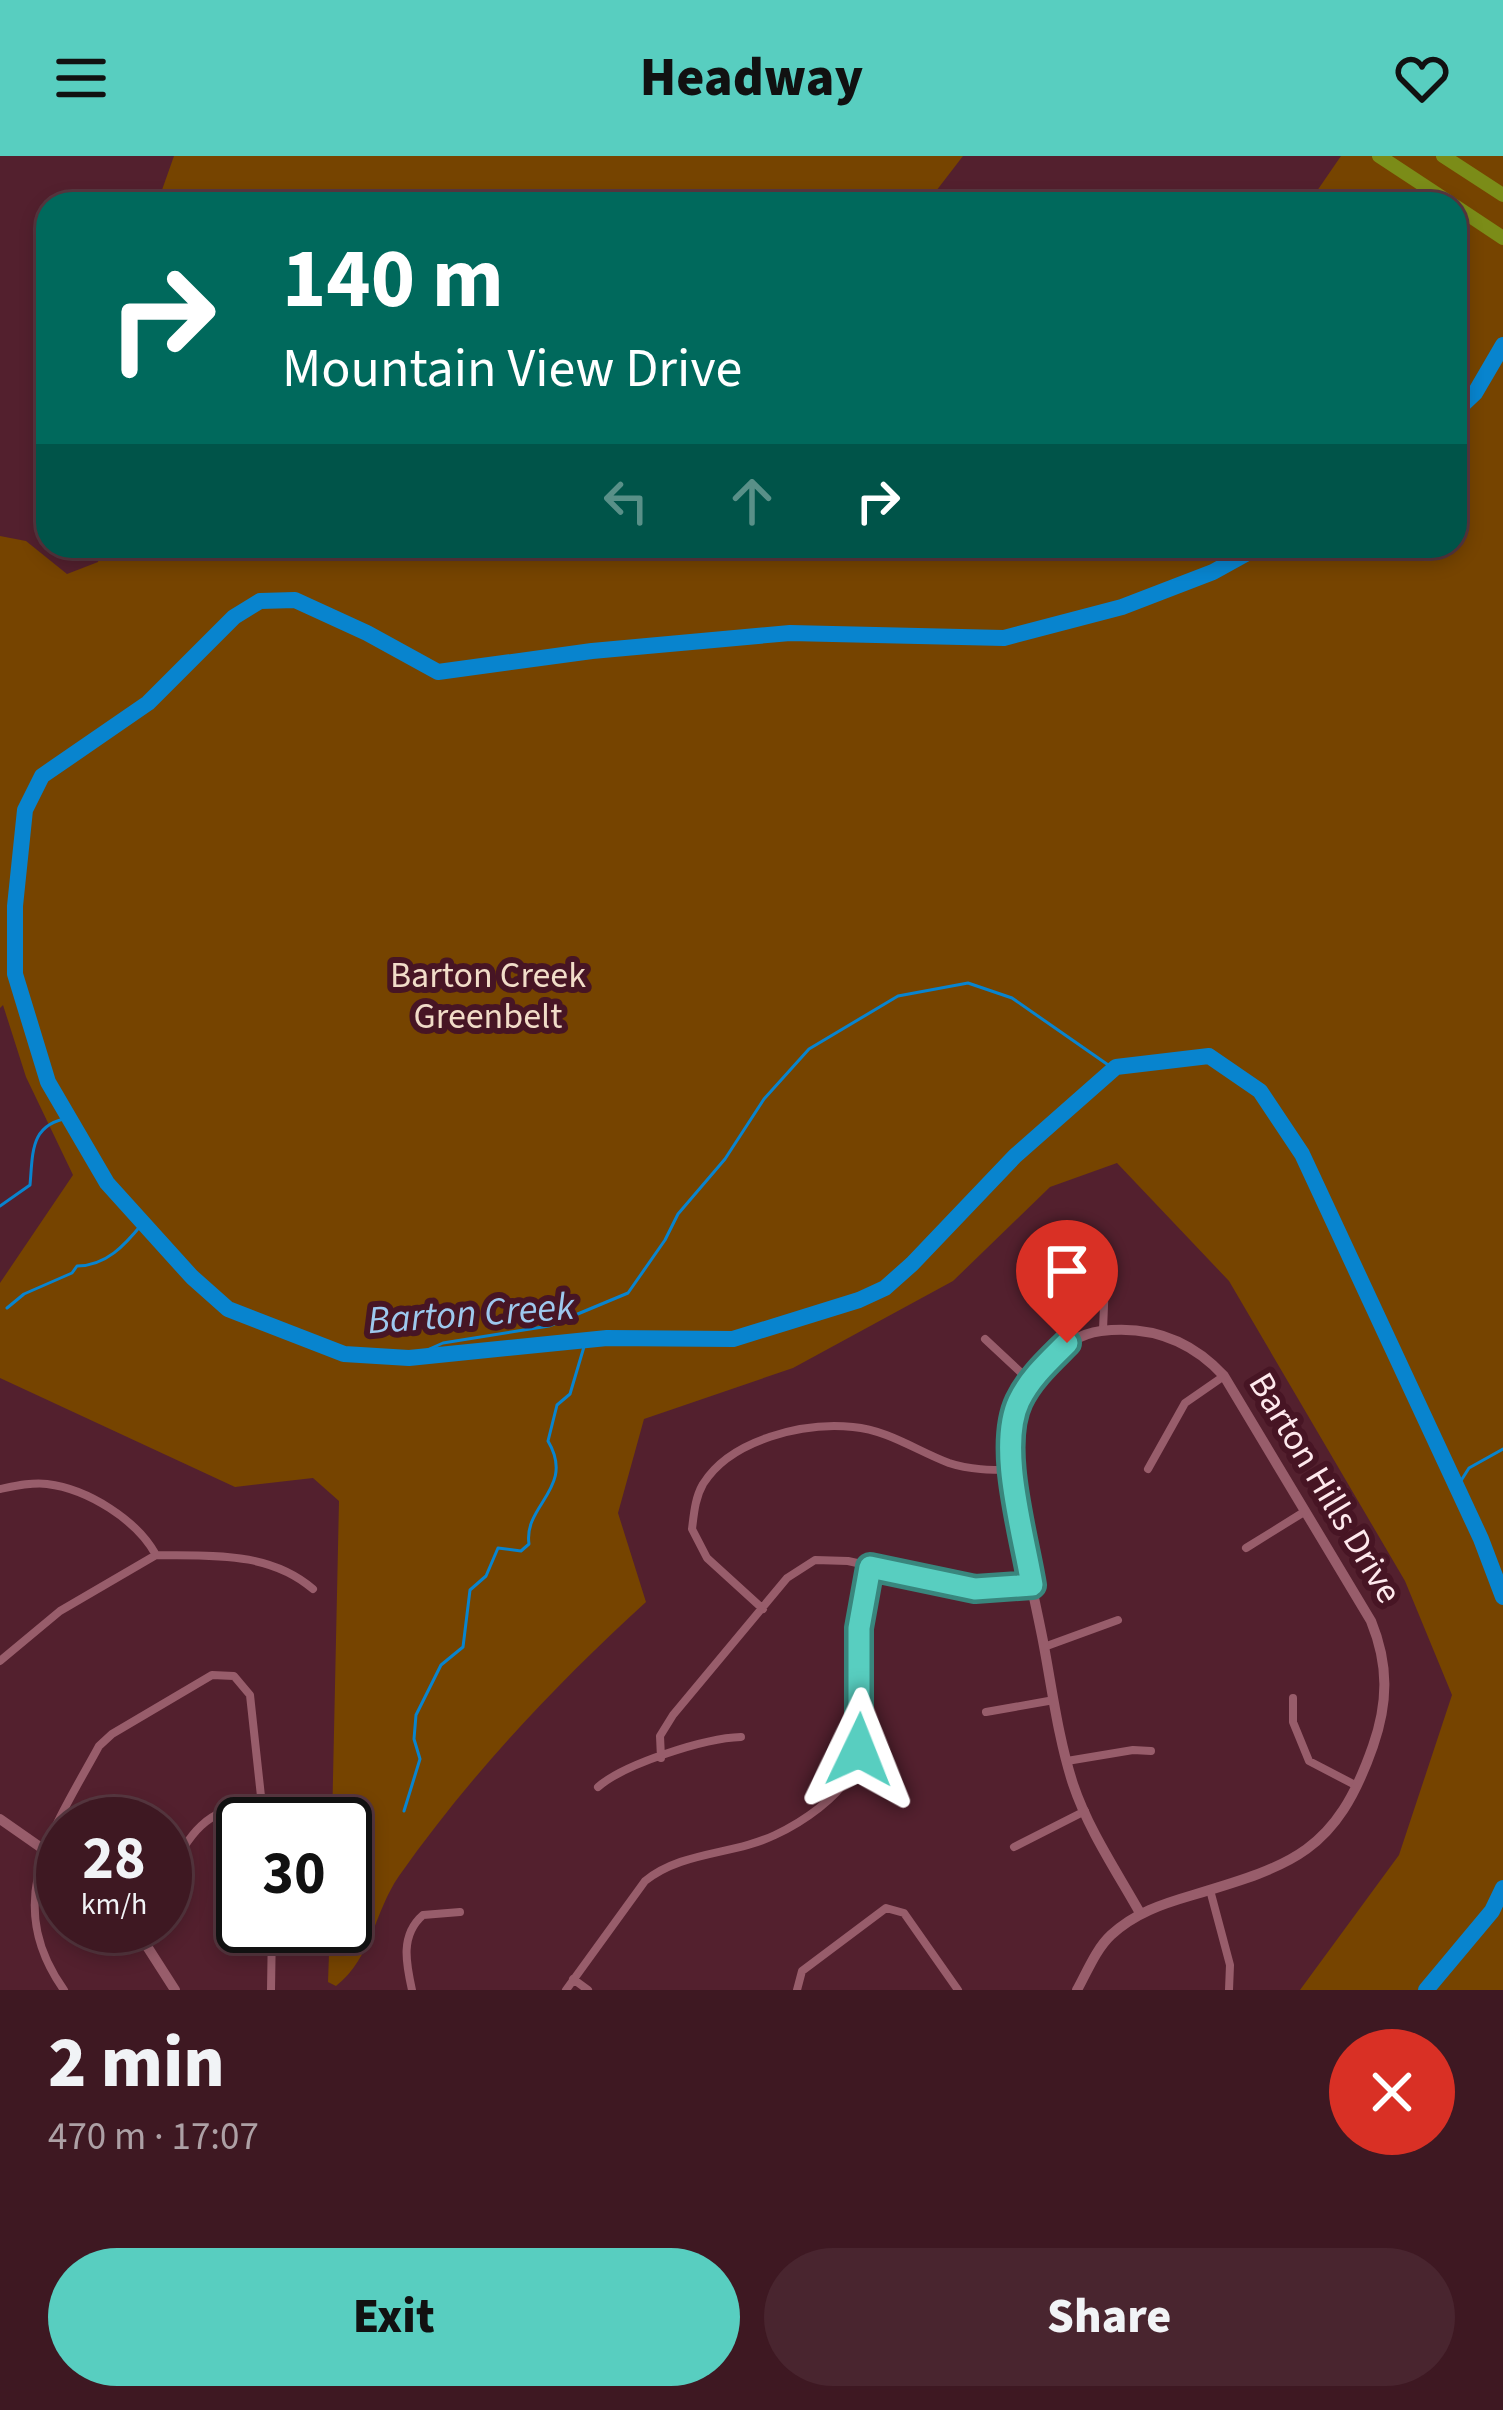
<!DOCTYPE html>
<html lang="en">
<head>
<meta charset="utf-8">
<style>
	body { margin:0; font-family:"Source Sans 3",sans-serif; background:#49252f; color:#f1f3f6; height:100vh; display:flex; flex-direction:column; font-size:45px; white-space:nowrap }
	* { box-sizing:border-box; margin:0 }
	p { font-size:39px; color:#ada0a5 }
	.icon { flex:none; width:66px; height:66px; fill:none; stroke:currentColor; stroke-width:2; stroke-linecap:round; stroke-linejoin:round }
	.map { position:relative; height:1834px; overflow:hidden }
	.sheet { display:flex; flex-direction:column; background:#3e1822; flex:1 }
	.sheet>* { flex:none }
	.banner { position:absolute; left:36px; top:36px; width:1431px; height:366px; border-radius:36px; box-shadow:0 6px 18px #0003,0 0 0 3px #573740; background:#00695c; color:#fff; overflow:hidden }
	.speed { position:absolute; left:36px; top:1641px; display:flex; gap:24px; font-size:60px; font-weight:700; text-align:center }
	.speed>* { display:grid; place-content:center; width:156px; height:156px; border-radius:50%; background:#3e1822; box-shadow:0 6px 18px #0003,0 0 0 3px #573740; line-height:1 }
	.speed small { font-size:30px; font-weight:400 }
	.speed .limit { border:6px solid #111; border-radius:18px; background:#fff; color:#111 }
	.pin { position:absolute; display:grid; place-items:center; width:102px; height:102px; color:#fff; margin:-123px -51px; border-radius:50% 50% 50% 0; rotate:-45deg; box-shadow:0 0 12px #0007 }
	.pin .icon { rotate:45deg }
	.me { position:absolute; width:132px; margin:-66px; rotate:2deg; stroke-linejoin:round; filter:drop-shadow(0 0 9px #0008) }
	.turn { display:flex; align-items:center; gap:42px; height:252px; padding:0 48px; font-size:54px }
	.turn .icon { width:156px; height:156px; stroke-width:2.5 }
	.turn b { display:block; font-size:84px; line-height:102px }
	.lanes { display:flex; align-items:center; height:114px; padding:0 48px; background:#0003; justify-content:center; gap:60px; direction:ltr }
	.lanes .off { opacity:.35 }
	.round { display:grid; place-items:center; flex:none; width:126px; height:126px; border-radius:63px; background:#49252f }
	.overview { display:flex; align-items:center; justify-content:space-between; height:204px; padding:0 48px }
	h1 { font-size:72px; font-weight:800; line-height:90px }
	.primary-button { display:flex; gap:24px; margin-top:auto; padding:24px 48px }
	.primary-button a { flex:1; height:138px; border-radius:72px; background:#58cec0; color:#111; font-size:48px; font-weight:800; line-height:138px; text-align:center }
	.primary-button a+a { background:#49252f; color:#f1f3f6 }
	header { display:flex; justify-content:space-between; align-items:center; height:156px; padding:0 48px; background:#58cec0; color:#111; font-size:54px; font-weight:800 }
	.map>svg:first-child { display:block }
</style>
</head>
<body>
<header><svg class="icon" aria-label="menu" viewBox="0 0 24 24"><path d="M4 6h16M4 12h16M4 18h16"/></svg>Headway<svg class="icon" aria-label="heart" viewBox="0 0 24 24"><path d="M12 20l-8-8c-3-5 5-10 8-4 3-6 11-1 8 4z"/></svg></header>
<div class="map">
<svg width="1503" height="1834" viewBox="0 0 1503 1834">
	<rect width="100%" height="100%" fill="#53202e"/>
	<path fill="#764400" d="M174,0H963L933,39V48H157Z
		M1341,0H1503V1834H1300L1399,1699L1452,1539L1405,1425L1229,1125L1117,1007L1050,1031L953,1125L793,1212L644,1263L618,1357L646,1446C555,1529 470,1619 399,1720C374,1756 372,1802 336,1830L328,1826L330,1770H345V1668H332L339,1345L313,1322L235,1331L0,1222V1127L73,1019L26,921L3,849L0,852V380L26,385L67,418L98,406L101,390H1455V48H1308Z"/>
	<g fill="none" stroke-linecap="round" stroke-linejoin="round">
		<path stroke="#0884ce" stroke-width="3" d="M0,1050L30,1029C33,996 30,968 69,962
			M7,1152L24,1138L72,1117L77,1110C106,1110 125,1089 142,1068
			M409,1202L443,1187L549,1170L628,1137L665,1084L678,1058L725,1003L764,943L809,893L898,840L968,827L1012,842L1114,913
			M1457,1331L1469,1312L1503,1293
			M404,1655L420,1603L414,1583L416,1559L441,1509L463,1491L470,1434L486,1420L498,1392L521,1395L529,1388C523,1349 576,1332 548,1285L557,1249L570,1238L586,1184"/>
		<path stroke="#0884ce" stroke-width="16" d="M1455,256L1475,237L1503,189
			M1260,390L1213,416L1122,451L1004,482L790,477L592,495L438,516L367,477L295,444L260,445L234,461L148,547L42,620L25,654L15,750V818L48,926L107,1027L192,1121L228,1153L344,1198L409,1202L607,1182L733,1183L859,1144L885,1132L912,1108L1015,1000L1116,911L1209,900L1260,935L1302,998L1481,1383L1503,1441
			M1426,1834L1492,1755L1503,1732"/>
		<path stroke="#985d6b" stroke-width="8" d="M1103,1174L1106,1100
			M985,1183L1030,1225
			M1148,1313L1185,1247L1224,1220
			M0,1333C15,1330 32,1326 47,1328C88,1333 137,1364 156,1399C211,1400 269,1395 313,1433
			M1246,1392L1304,1356
			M763,1453L707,1402L692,1373C694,1357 695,1342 703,1328C731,1283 804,1266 853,1271C888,1274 917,1295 949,1307C970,1314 991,1314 1013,1314
			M1044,1491L1118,1464
			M0,1505L60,1455L156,1399
			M1293,1542V1566L1309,1605L1357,1630
			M986,1556L1054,1544
			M661,1602L660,1580L673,1559L787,1422L815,1404L848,1405L975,1433L1032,1429
			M1067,1605L1133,1594L1151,1595
			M598,1631C624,1608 705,1582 741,1581
			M1014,1691L1085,1655
			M165,1725C192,1674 202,1656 261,1644
			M1210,1734L1230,1809L1229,1834
			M573,1823L588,1834
			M64,1834C0,1744 54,1673 99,1590L112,1578L212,1519L234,1520L250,1539L264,1668
			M271,1834L272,1770
			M412,1834C406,1807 400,1779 423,1759L460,1756
			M566,1834L645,1725C682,1695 733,1699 775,1679C803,1666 838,1642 853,1614C873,1573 858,1518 859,1475C860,1453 865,1432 870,1411
			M797,1834L802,1815L886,1752L904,1757L958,1834"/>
		<path stroke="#985d6b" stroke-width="10" d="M0,1663L63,1707
			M134,1770L175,1834
			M1077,1834C1087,1816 1096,1793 1111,1779C1135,1757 1162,1748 1193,1739C1293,1709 1336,1696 1373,1590C1388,1547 1389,1509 1371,1465L1224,1220C1191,1184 1151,1169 1101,1175C1059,1180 1018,1228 1013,1269C1005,1323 1032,1428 1043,1485C1052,1532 1058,1582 1073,1628C1088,1673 1117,1716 1140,1757"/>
		<path stroke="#7b8c18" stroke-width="14" d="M1379,0L1452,48
			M1443,0L1503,39
			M1455,50L1503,82"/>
	</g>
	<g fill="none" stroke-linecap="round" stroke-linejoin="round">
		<defs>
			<path id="route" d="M859,1594V1472L870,1411L975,1433L1032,1429C1024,1379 997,1291 1019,1245C1030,1222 1049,1205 1067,1187"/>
		</defs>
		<use href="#route" stroke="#39867d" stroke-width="30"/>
		<use href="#route" stroke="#58cec0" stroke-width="21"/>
	</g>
	<g text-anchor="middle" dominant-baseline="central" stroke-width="12" stroke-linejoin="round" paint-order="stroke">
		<g font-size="36" fill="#f1dcc8" stroke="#471524">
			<text x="488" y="819">Barton Creek<tspan x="488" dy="41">Greenbelt</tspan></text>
		</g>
		<g font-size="36" fill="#fee9ed" stroke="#471524">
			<text transform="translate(1325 1332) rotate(59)">Barton Hills Drive</text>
		</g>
		<g font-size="39" font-style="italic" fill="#9dc8ee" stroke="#471524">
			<text transform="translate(471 1158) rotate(-4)">Barton Creek</text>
		</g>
	</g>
</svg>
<div class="speed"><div>28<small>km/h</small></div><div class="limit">30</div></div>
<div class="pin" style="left:1067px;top:1187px;background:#d93025"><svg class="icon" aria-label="arrive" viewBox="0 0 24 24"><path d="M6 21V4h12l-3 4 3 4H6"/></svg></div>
<svg class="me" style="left:859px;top:1594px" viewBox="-20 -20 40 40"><path d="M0-17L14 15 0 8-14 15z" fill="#58cec0" stroke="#fff" stroke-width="4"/></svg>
<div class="banner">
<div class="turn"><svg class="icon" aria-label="right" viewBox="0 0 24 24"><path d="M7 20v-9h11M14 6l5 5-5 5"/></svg><div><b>140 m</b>Mountain View Drive</div></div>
<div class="lanes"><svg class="icon off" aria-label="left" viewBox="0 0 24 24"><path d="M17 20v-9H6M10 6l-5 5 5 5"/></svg><svg class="icon off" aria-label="ahead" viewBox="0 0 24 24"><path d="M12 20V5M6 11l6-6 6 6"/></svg><svg class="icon" aria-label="right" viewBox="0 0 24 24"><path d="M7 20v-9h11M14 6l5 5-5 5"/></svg></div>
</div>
</div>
<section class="sheet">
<div class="overview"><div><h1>2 min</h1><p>470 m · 17:07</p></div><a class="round" style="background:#d93025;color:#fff"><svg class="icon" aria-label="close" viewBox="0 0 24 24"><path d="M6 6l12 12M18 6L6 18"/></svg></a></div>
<div class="primary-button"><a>Exit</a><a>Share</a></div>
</section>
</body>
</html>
